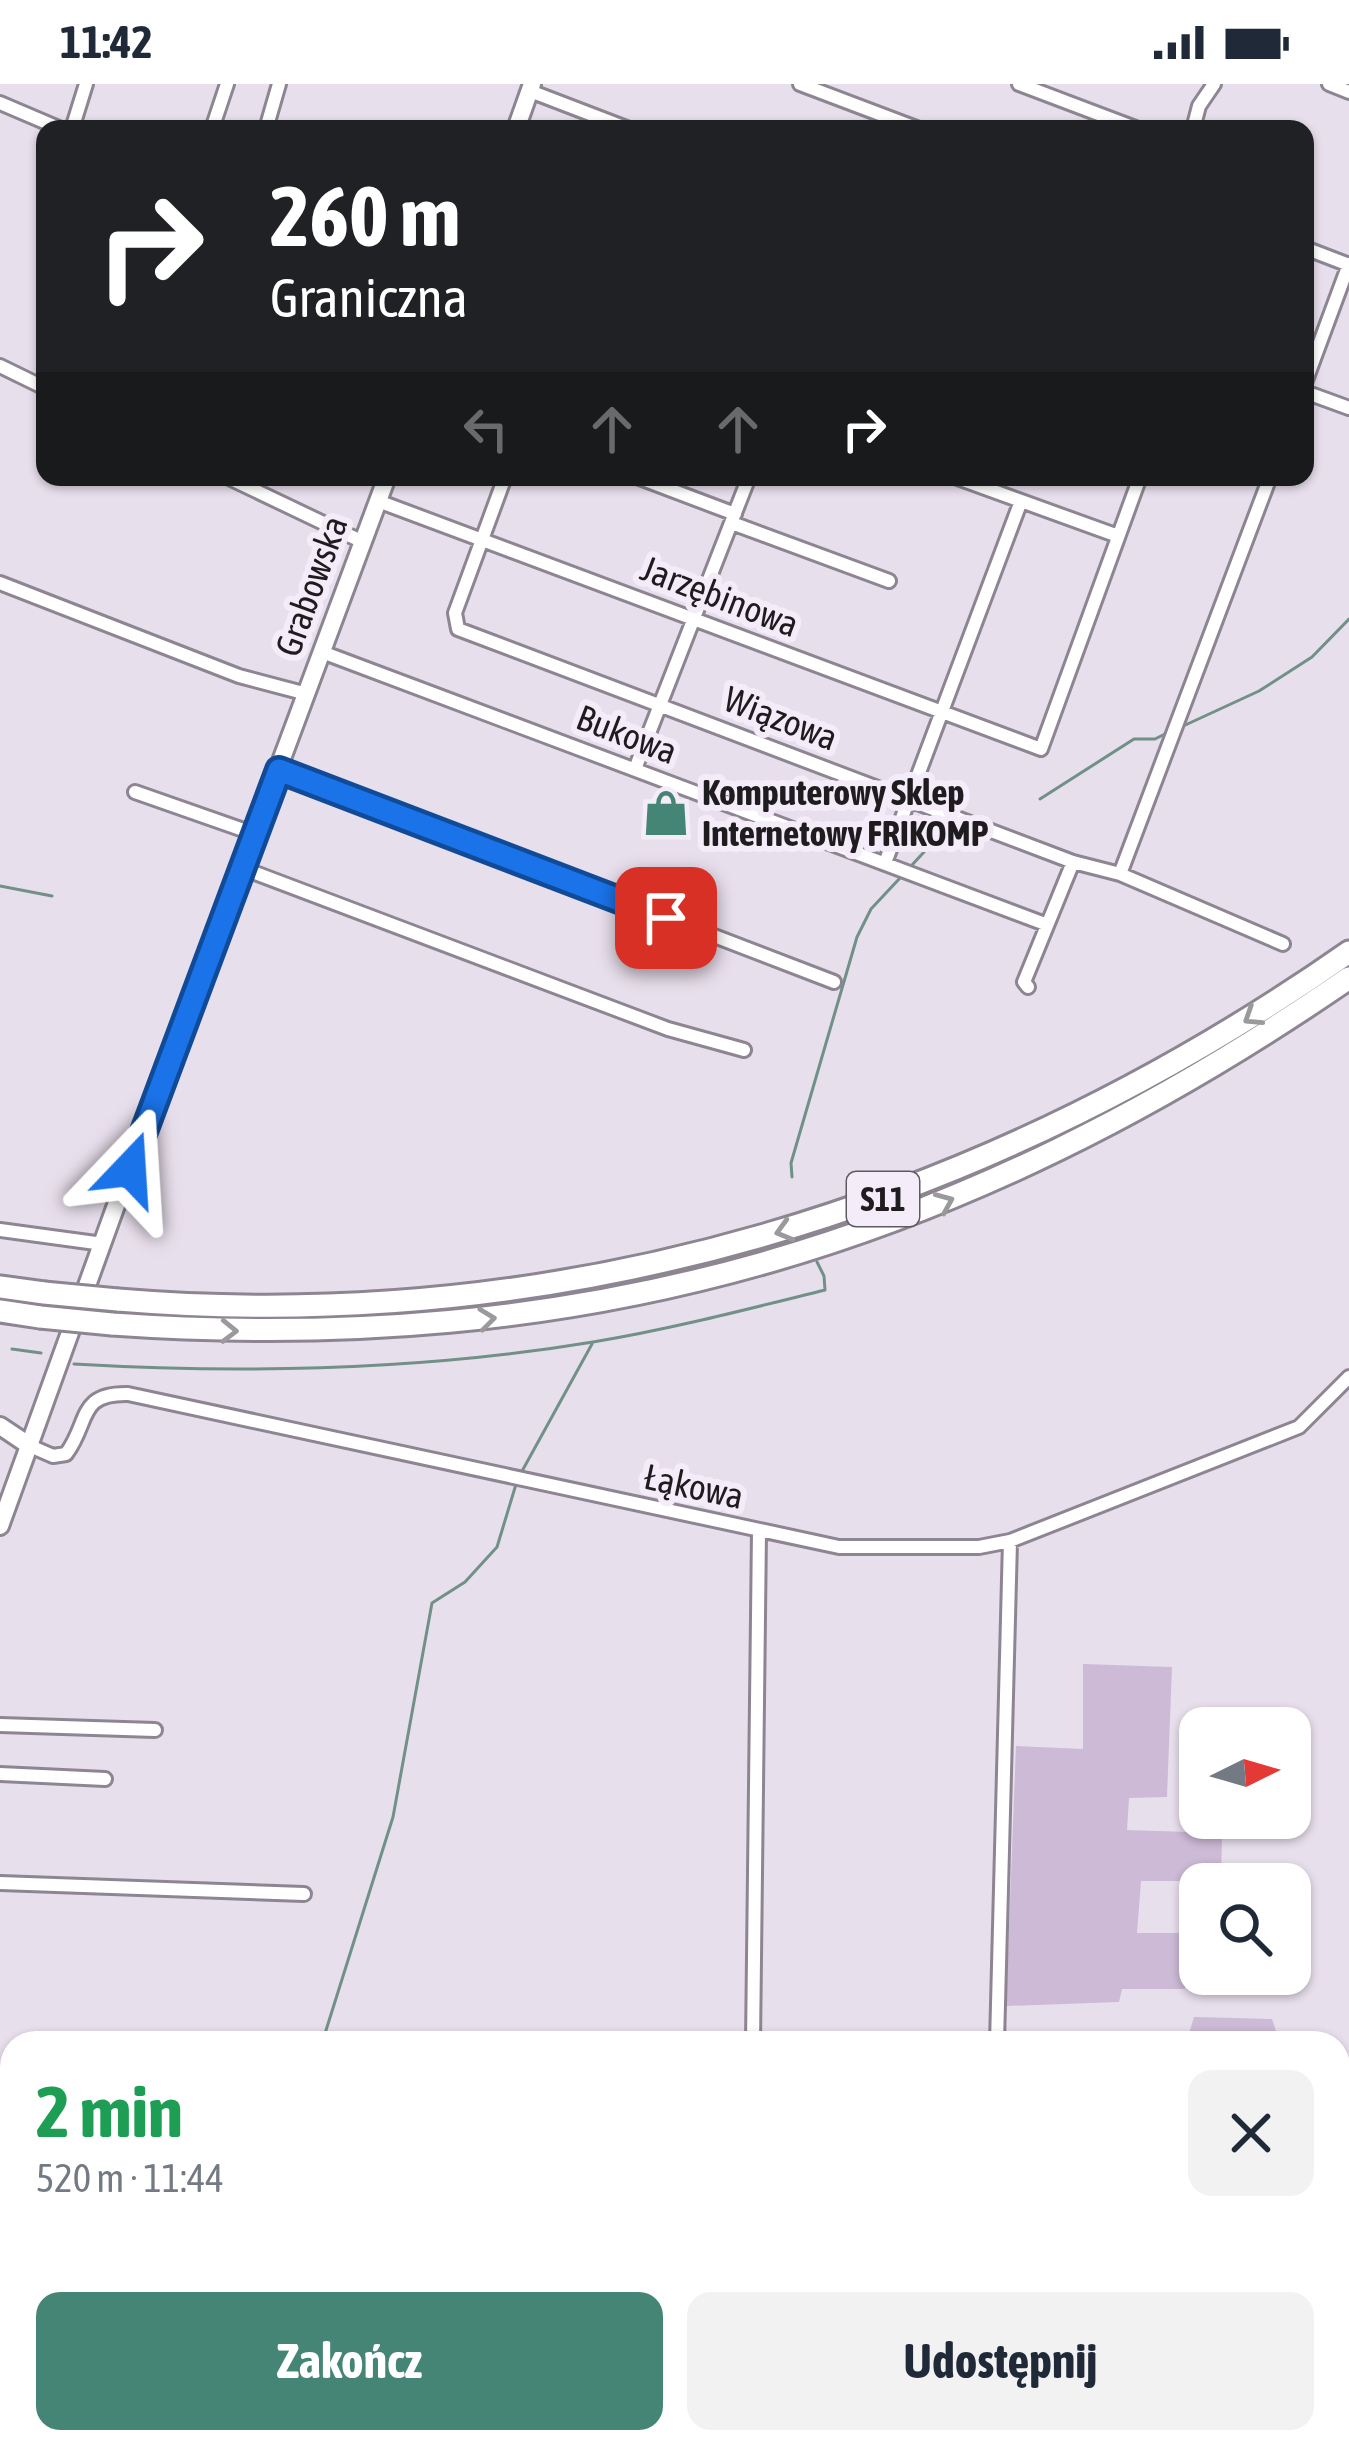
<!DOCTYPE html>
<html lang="pl">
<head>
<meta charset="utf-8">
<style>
	body { margin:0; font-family:"Asap Condensed",sans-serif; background:#f2f2f3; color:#1f2937; height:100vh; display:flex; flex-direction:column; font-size:45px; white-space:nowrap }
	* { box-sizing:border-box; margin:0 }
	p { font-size:39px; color:#747a83 }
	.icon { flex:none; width:66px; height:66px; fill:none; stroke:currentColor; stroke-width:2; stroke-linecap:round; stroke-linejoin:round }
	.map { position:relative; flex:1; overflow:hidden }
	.panel { position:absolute; left:0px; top:1947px; width:1350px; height:423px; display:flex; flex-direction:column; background:#fff; border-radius:36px 36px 0 0; box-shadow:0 3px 9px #0004 }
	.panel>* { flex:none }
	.hud { position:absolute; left:36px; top:36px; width:1278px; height:366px; border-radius:24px; box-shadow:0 3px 9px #0004; background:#202124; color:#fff; overflow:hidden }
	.needle { width:78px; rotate:85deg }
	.controls { position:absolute; left:1179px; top:1623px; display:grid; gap:24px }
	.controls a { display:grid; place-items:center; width:132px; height:132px; border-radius:24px; background:#fff; box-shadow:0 3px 9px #0004; font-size:60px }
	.pin { position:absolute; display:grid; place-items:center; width:102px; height:102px; color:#fff; margin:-51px; border-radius:24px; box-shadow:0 6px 18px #0006 }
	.me { position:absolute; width:132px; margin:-66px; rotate:20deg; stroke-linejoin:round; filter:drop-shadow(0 0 9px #0008) }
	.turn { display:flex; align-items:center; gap:42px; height:252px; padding:0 36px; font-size:54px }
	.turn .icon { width:156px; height:156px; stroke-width:2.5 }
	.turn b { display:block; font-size:84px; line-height:102px }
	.lanes { display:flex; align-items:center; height:114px; padding:0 36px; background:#0003; justify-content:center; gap:60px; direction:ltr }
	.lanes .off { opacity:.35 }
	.round { display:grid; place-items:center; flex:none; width:126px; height:126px; border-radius:24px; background:#f2f2f3 }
	.head { display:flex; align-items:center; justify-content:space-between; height:204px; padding:0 36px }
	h1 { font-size:72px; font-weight:700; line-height:90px; color:#1e9e55 }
	.action { display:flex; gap:24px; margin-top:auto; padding:24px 36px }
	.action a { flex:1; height:138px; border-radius:24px; background:#448575; color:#fff; font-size:48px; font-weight:700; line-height:138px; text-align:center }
	.action a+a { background:#f2f2f3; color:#1f2937 }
	.status { display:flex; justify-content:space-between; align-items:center; height:84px; padding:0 60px; background:#fff; direction:ltr }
	.status svg { height:33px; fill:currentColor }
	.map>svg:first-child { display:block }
</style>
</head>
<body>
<div class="status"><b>11:42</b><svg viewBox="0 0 49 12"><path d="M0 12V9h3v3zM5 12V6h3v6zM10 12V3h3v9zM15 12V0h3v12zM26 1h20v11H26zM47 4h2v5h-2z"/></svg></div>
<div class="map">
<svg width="1349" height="2369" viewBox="0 0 1349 2369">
	<rect width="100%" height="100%" fill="#e8dfec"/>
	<path fill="#cdbad6" d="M1083,1580L1172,1583L1167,1713L1129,1714L1127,1746L1222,1749L1221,1797H1141L1137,1849H1188L1185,1905H1122L1119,1918L1006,1922L1016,1662L1083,1665Z
		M1194,1933L1272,1935L1280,1959H1186Z
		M923,2358H983V2369H923Z"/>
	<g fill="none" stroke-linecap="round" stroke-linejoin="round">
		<path stroke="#709088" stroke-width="3" d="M1181,643L1259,607L1312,573L1349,535
			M1040,715L1134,655H1155L1167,649
			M912,781L947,743
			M0,802L52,812
			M792,1093L791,1079L857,853L871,825L900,794
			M12,1265L41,1269
			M74,1280C246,1290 424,1286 593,1258C671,1245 748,1225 825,1206L824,1192L817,1178
			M521,1389L592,1260
			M322,1959L393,1733L432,1519L465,1498L497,1463L517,1397
			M0,2063H12"/>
		<defs>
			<path id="street" d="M800,0L919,45
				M1019,0L1138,45
				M1329,0L1349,8
				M530,7L629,45
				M0,19L61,45
				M72,45L86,0
				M212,45L227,0
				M266,45L279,0
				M1193,45L1199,22L1214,0
				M1305,164L1349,181
				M0,282L45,304
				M1305,299L1349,180
				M1305,308L1349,324
				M227,393L363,458
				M505,393L455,529L458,545L1073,778L1120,790L1283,860
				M637,393L735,430
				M955,393L1118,452
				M378,417L1041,665L1140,393
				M732,439L889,497
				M0,499L239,592L307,610
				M322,568L1045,840
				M279,685L834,898
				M635,685L749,393
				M135,708L255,750
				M885,779L1021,417
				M242,784L668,945L744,966
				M1120,790L1270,393
				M1028,903L1024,898L1073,778
				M0,1146L103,1160
				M30,1362L53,1372L66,1370C90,1338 77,1309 128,1310L839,1463H979L1010,1457L1299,1343L1349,1293
				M0,1641L155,1646
				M0,1690L105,1695
				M0,1799L304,1810
				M753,1959L759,1447
				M997,1959L1010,1457
				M750,2369V2358
				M992,2369V2358"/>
			<path id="secondary" d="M516,45L532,0
				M0,1342L30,1362
				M0,1442L140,1055L387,393"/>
			<path id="highway" d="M0,1203L44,1209
				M118,1216C563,1253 986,1122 1349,868
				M0,1227L40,1233
				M112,1240C583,1273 961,1161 1349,894"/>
		</defs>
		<use href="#street" stroke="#8d8591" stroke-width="18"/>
		<use href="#secondary" stroke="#8d8591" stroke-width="22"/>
		<use href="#highway" stroke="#8d8591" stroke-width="27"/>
		<use href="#street" stroke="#fff" stroke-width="12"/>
		<use href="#secondary" stroke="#fff" stroke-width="16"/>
		<use href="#highway" stroke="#fff" stroke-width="21"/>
		<defs>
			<path id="highway-bridge" d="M44,1209L118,1216
				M40,1233L112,1240"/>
		</defs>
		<use href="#highway-bridge" stroke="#8d8591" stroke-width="27" stroke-linecap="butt"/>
		<use href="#highway-bridge" stroke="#fff" stroke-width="21"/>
	</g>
	<defs><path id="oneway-chevron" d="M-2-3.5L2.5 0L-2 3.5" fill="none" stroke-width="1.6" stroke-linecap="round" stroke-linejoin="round" transform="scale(3)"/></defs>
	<g stroke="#9a999b">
		<use href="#oneway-chevron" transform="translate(1252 933) rotate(147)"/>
		<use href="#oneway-chevron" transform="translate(945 1118) rotate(-23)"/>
		<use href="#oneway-chevron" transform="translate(784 1147) rotate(164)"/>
		<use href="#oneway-chevron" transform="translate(487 1235) rotate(-7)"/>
		<use href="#oneway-chevron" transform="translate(229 1247) rotate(1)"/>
	</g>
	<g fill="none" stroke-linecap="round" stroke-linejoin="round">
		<defs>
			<path id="route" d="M130,1085L279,686L666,834"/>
		</defs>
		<use href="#route" stroke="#114b97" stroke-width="30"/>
		<use href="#route" stroke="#1a73e8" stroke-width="21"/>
	</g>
	<defs>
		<symbol id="shop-bare" viewBox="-9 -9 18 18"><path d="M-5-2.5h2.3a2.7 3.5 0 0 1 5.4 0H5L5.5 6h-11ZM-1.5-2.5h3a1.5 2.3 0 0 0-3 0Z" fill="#448575" stroke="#f5ecf9" stroke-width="2.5" paint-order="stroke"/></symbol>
	</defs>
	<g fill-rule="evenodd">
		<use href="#shop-bare" x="633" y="696" width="66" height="66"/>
	</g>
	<g text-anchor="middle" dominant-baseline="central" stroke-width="12" stroke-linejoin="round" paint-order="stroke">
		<rect fill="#f5ecf9" stroke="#5f5a61" stroke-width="3" x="847" y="1088" width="72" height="54" rx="9"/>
		<g font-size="33" font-weight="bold" fill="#1f1c20">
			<text x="883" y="1115">S11</text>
		</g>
		<g font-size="36" fill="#1f1c20" stroke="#f5ecf9">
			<text transform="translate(311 502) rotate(-70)">Grabowska</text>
			<text transform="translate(720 512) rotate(21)">Jarzębinowa</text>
			<text transform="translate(781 634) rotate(21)">Wiązowa</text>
			<text transform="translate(627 650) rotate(21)">Bukowa</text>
			<text transform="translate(694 1402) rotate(12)">Łąkowa</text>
		</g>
		<g font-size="36" font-weight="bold" fill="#1f1c20" stroke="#f5ecf9" text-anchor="start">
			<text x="702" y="708">Komputerowy Sklep<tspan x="702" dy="41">Internetowy FRIKOMP</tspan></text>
		</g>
	</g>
</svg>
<div class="controls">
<a><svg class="needle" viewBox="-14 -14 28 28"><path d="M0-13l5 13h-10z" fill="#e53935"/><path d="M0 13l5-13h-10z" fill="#747a83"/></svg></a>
<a><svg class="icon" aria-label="search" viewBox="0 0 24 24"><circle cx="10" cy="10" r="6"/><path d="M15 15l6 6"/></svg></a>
</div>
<div class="pin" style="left:666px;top:834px;background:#d93025"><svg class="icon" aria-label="arrive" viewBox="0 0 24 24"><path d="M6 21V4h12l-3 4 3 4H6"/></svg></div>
<svg class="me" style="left:130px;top:1085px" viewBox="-20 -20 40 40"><path d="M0-17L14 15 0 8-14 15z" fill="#1a73e8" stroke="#fff" stroke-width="4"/></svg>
<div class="hud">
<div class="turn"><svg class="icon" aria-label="right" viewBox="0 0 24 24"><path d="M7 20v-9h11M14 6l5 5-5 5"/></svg><div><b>260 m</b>Graniczna</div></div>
<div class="lanes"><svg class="icon off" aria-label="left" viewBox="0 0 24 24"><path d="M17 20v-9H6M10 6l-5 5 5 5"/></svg><svg class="icon off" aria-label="ahead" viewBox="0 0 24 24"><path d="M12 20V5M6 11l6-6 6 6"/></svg><svg class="icon off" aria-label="ahead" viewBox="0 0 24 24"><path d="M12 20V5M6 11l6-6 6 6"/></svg><svg class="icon" aria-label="right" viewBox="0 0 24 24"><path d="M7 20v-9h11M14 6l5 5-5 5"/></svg></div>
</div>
<section class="panel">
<div class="head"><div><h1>2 min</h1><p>520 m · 11:44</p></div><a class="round"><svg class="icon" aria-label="close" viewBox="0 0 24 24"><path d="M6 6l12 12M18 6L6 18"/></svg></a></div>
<div class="action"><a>Zakończ</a><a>Udostępnij</a></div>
</section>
</div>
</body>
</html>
